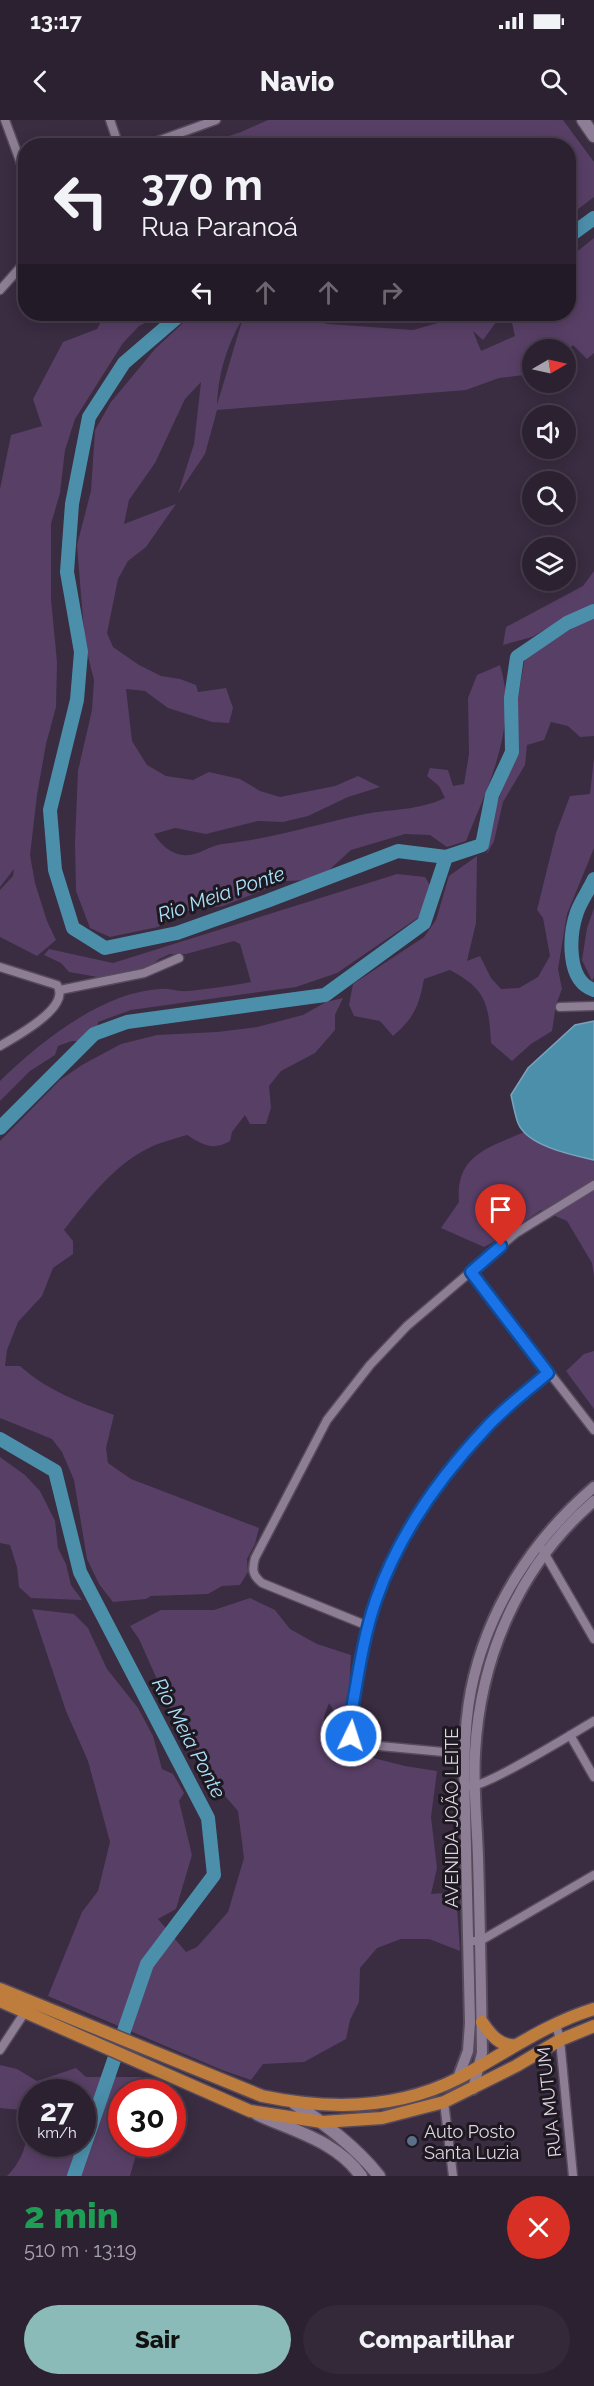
<!DOCTYPE html>
<html lang="pt">
<head>
<meta charset="utf-8">
<style>
	body { margin:0; font-family:Raleway,sans-serif; background:#342939; color:#f1f3f6; height:100vh; display:flex; flex-direction:column; font-size:22px; white-space:nowrap }
	* { box-sizing:border-box; margin:0 }
	p { font-size:20px; color:#a6a3ab }
	.icon { flex:none; width:33px; height:33px; fill:none; stroke:currentColor; stroke-width:2; stroke-linecap:round; stroke-linejoin:round }
	.map { position:relative; height:2056px; overflow:hidden }
	.side { display:flex; flex-direction:column; background:#2c2131; flex:1 }
	.side>* { flex:none }
	.banner { position:absolute; left:18px; top:18px; width:558px; height:183px; border-radius:24px; box-shadow:0 3px 15px #0003,0 0 0 2px #483e4d; background:#2c2131; color:#f1f3f6; overflow:hidden }
	.needle { width:39px; rotate:81deg }
	.tools { position:absolute; left:522px; top:219px; display:grid; gap:12px }
	.tools a { display:grid; place-items:center; width:54px; height:54px; border-radius:50%; background:#2c2131; box-shadow:0 3px 15px #0003,0 0 0 2px #483e4d; font-size:30px }
	.speed { position:absolute; left:18px; top:1959px; display:flex; gap:12px; font-size:30px; font-weight:700; text-align:center }
	.speed>* { display:grid; place-content:center; width:78px; height:78px; border-radius:50%; background:#2c2131; box-shadow:0 3px 15px #0003,0 0 0 2px #483e4d; line-height:1 }
	.speed small { font-size:15px; font-weight:400 }
	.speed .limit { border:9px solid #d22; background:#fff; color:#111 }
	.pin { position:absolute; display:grid; place-items:center; width:51px; height:51px; color:#fff; margin:-62px -26px; border-radius:50% 50% 50% 0; rotate:-45deg; box-shadow:0 0 6px #0007 }
	.pin .icon { rotate:45deg }
	.me { position:absolute; width:66px; margin:-33px; rotate:4deg; stroke-linejoin:round; filter:drop-shadow(0 0 4px #0008) }
	.turn { display:flex; align-items:center; gap:21px; height:126px; padding:0 24px; font-size:27px }
	.turn .icon { width:78px; height:78px; stroke-width:2.5 }
	.turn b { display:block; font-size:42px; line-height:51px }
	.lanes { display:flex; align-items:center; height:57px; padding:0 24px; background:#0003; justify-content:center; gap:30px; direction:ltr }
	.lanes .off { opacity:.35 }
	.round { display:grid; place-items:center; flex:none; width:63px; height:63px; border-radius:32px; background:#342939 }
	.head { display:flex; align-items:center; justify-content:space-between; height:102px; padding:0 24px }
	h1 { font-size:36px; font-weight:800; line-height:45px; color:#1e9e55 }
	.button { display:flex; gap:12px; margin-top:auto; padding:12px 24px }
	.button a { flex:1; height:69px; border-radius:36px; background:#8bbbb9; color:#111; font-size:24px; font-weight:800; line-height:69px; text-align:center }
	.button a+a { background:#342939; color:#f1f3f6 }
	.status { display:flex; justify-content:space-between; align-items:center; height:42px; padding:0 30px; background:#2c2131; direction:ltr }
	.status svg { height:16px; fill:currentColor }
	header { display:flex; justify-content:space-between; align-items:center; height:78px; padding:0 24px; background:#2c2131; font-size:27px; font-weight:800 }
	.map>svg:first-child { display:block }
</style>
</head>
<body>
<div class="status"><b>13:17</b><svg viewBox="0 0 49 12"><path d="M0 12V9h3v3zM5 12V6h3v6zM10 12V3h3v9zM15 12V0h3v12zM26 1h20v11H26zM47 4h2v5h-2z"/></svg></div>
<header><svg class="icon" aria-label="back" viewBox="0 0 24 24"><path d="M15 5l-7 7 7 7"/></svg>Navio<svg class="icon" aria-label="search" viewBox="0 0 24 24"><circle cx="10" cy="10" r="6"/><path d="M15 15l6 6"/></svg></header>
<div class="map">
<svg width="594" height="2056" viewBox="0 0 594 2056">
	<rect width="100%" height="100%" fill="#3a2c41"/>
	<path fill="#583f66" fill-rule="evenodd" d="M268,0H563L594,42V77L569,96L568,26L201,25L241,12Z
		M594,118V233L587,239L573,225L566,233V230H532V254L499,258L466,270L217,290L205,334L178,374L194,324L201,262L185,279L155,343L129,380L124,404L176,384L146,427L128,441L118,459L107,513L113,527L139,545L161,556L180,559L196,565L198,572L226,568L233,588L229,603L212,602L168,588L145,571L126,569L132,621L147,645L166,656L193,660L209,652L240,659L260,671L280,677L335,666L358,656L380,667L348,677L308,696L283,702L258,701L206,714L175,708L154,714C160,724 171,734 183,735C196,737 209,726 222,724C271,719 317,704 365,694C392,689 420,690 445,678L439,666L427,656L430,648L448,650L453,666L464,664L469,634L468,578L477,555L500,545C519,605 488,666 466,721L447,727L430,715L405,714L351,730L328,751L309,760L286,761L223,786L175,793L158,807L110,817L90,808L76,771L75,723L78,651L92,590L94,560L85,524L77,425L91,371L95,310L111,282L155,229L184,202L199,194H236L243,198L285,195L328,204L413,210L470,194H502L483,220L473,211L481,231L515,216L510,194H568L569,138ZM241,201H242L217,285C218,255 226,228 241,201Z
		M105,194H164L139,206L123,223L75,299L65,330L60,373L51,404V479L57,542L56,587L46,624L37,675L30,735L35,763L47,801L56,820L37,836L0,817V770L13,756L14,749L0,767V369L11,315L42,306L33,279L63,222L97,209Z
		M594,451V485L554,504L532,517L503,525L506,507L583,466Z
		M594,495V616L580,617L568,606L551,602L544,620L527,625L525,645L503,682L494,721L487,734L493,693L515,638V595L525,537Z
		M594,638V728L567,794L558,849L562,869L556,885L552,911L531,924L512,941L491,923C489,884 486,869 450,850L424,859C419,886 414,898 393,916L380,901L354,896L349,885L353,864L424,817L436,800L449,756L477,736L476,803L467,841L480,836L491,858L501,869L519,868L538,857L550,836L543,798L537,790L556,713L570,676L590,674Z
		M397,754L425,757L434,772L419,797L337,853L296,867L131,890L98,902L97,908L88,921H72L58,926L55,935L30,951L0,981V961C40,922 102,872 160,869C169,868 178,872 188,871C208,869 231,866 251,862L240,824L234,821L186,834H170L159,839L148,848L109,859L69,852L61,843L44,835L49,829L113,843Z
		M594,788V857L592,861L582,840L587,808Z
		M343,878L335,895V910L315,933L281,951L269,966L271,988L266,1004H250L245,995L232,1012L230,1021C213,1031 203,1025 187,1015C177,1018 165,1021 155,1025C116,1042 90,1077 64,1110L73,1121V1134L53,1148L42,1176L18,1202L7,1230L5,1246H20C48,1271 79,1282 114,1295L106,1328L108,1343L131,1359L259,1408L255,1424L247,1439L248,1452L240,1465L222,1466L208,1474L151,1476L146,1479L113,1482L99,1464L87,1439L74,1360L62,1332L52,1319L0,1298V1021L60,960L82,945L121,924L157,915L217,912L257,907L303,895L326,882Z
		M524,1012L594,1039V1157L592,1143L567,1101L541,1090L501,1118L484,1127L441,1108L459,1082C455,1035 488,1028 524,1012Z
		M594,1231V1289L566,1251L584,1234Z
		M0,1337L25,1355L40,1371L55,1401L58,1428L66,1444L71,1465L82,1480L31,1478L19,1467L17,1447L10,1425L0,1423Z
		M250,1478L275,1490L290,1509L317,1524L351,1535L348,1593L342,1604L329,1583L324,1597L329,1628L346,1637L373,1638L405,1646L437,1651L431,1697L437,1748L431,1774L456,1772L460,1831L429,1819H401L377,1828L360,1848L359,1882L350,1900L346,1919L304,1942L263,1944L251,1960L222,1950L48,1876L82,1792L98,1771L110,1722L88,1641L66,1591L32,1489L74,1494L88,1508L107,1549L138,1588L153,1616L162,1649L173,1654L184,1673L179,1681L192,1735L176,1789L158,1799L186,1832L197,1827L228,1792L244,1738L238,1691L206,1654L196,1628L172,1593L139,1519L130,1506L161,1490H214Z
		M0,1945L17,1949L37,1961L76,1948L86,1957H140L168,1968L166,1972H122V2024H139L130,2056H7C25,2038 32,2014 22,1990L0,1988ZM32,1972H82V2024H32Z"/>
	<path fill="#4c8fab" stroke="#78a4bc" stroke-width="1.5" d="M594,901V1040C572,1035 527,1026 518,1003C515,995 513,984 511,975L528,948L575,905Z"/>
	<g fill="none" stroke-linecap="round" stroke-linejoin="round">
		<path stroke="#4c8fab" stroke-width="14" d="M568,117L594,98
			M181,194L124,243L89,297L72,384L67,452L81,532L77,580L50,690L55,750L73,808L105,828L177,813L267,781L398,731L446,737L482,725L492,675L512,632L511,578L517,537L567,503L594,491
			M594,759C589,770 581,781 577,792C569,815 566,861 594,870
			M0,1008L94,914L127,902L325,875L424,803L446,737
			M0,1319L55,1351L80,1452L208,1698L214,1755L147,1844L74,2056"/>
		<defs>
			<path id="minor" d="M5,0L26,57
				M110,0L119,26
				M144,26L216,0
				M0,170L26,141
				M0,847L57,865C72,887 15,917 0,926
				M60,870L144,853L179,838
				M560,887L594,886
				M471,1152L594,1310
				M542,1429L594,1519
				M368,1506L262,1463C252,1455 252,1449 255,1438L327,1300L370,1245L407,1206L516,1113L594,1065
				M570,1615L594,1657
				M465,1634L358,1624L351,1616L349,1606C357,1564 362,1520 376,1480C398,1416 440,1357 486,1308C504,1288 527,1271 548,1253
				M471,1666C488,1666 574,1613 594,1601
				M468,1821H480L594,1755
				M556,1904L560,1920L573,2056
				M0,1930L25,1892
				M444,1982L453,2056"/>
			<path id="tertiary" d="M458,1958L468,1931L470,1903C469,1845 467,1787 466,1729C465,1677 461,1622 471,1570C487,1490 532,1420 594,1367
				M473,1969L482,1933C481,1868 480,1803 478,1738C477,1703 473,1668 475,1633C480,1536 520,1445 594,1381"/>
			<path id="secondary" d="M583,0L594,16
				M294,1983C326,2005 355,2026 379,2056
				M257,1994C293,2011 337,2021 361,2056"/>
			<path id="primary" d="M0,1869L262,1976C328,1990 397,1990 459,1958C504,1934 545,1904 594,1889
				M0,1881L250,1991L322,2002L382,1998L444,1982L516,1946L560,1920L594,1906
				M482,1902C490,1914 500,1927 516,1925"/>
		</defs>
		<use href="#minor" stroke="#564a5b" stroke-width="11"/>
		<use href="#tertiary" stroke="#564a5b" stroke-width="14"/>
		<use href="#secondary" stroke="#564a5b" stroke-width="15"/>
		<use href="#primary" stroke="#564a5b" stroke-width="15"/>
		<use href="#minor" stroke="#8d7e95" stroke-width="8"/>
		<use href="#tertiary" stroke="#8d7e95" stroke-width="10"/>
		<use href="#secondary" stroke="#8d7e95" stroke-width="12"/>
		<use href="#primary" stroke="#be7d3d" stroke-width="12"/>
	</g>
	<g fill="none" stroke-linecap="round" stroke-linejoin="round">
		<defs>
			<path id="route" d="M351,1616L349,1606C357,1564 362,1520 376,1480C398,1416 440,1357 486,1308C504,1288 527,1271 548,1253L471,1152L501,1126"/>
		</defs>
		<use href="#route" stroke="#114b97" stroke-width="15"/>
		<use href="#route" stroke="#1a73e8" stroke-width="10"/>
	</g>
	<circle fill="#5c6f8a" stroke="#1e1821" stroke-width="2" cx="412" cy="2021" r="6"/>
	<g text-anchor="middle" dominant-baseline="central" stroke-width="6" stroke-linejoin="round" paint-order="stroke">
		<g font-size="18" fill="#ddd5e2" stroke="#1e1821">
			<text transform="translate(451 1698) rotate(-90)">AVENIDA JOÃO LEITE</text>
			<text transform="translate(549 1982) rotate(-96)">RUA MUTUM</text>
		</g>
		<g font-size="18" fill="#ddd5e2" stroke="#1e1821" text-anchor="start">
			<text x="424" y="2011">Auto Posto<tspan x="424" dy="21">Santa Luzia</tspan></text>
		</g>
		<g font-size="20" font-style="italic" fill="#abe3fc" stroke="#1e1821">
			<text transform="translate(221 774) rotate(-19)">Rio Meia Ponte</text>
			<text transform="translate(189 1618) rotate(62)">Rio Meia Ponte</text>
		</g>
	</g>
</svg>
<div class="tools">
<a><svg class="needle" viewBox="-14 -14 28 28"><path d="M0-13l5 13h-10z" fill="#e53935"/><path d="M0 13l5-13h-10z" fill="#a6a3ab"/></svg></a>
<a><svg class="icon" aria-label="sound" viewBox="0 0 24 24"><path d="M4 9h4l5-4v14l-5-4H4zM17 9q2 3 0 6"/></svg></a>
<a><svg class="icon" aria-label="search" viewBox="0 0 24 24"><circle cx="10" cy="10" r="6"/><path d="M15 15l6 6"/></svg></a>
<a><svg class="icon" aria-label="layers" viewBox="0 0 24 24"><path d="M12 4l9 5-9 5-9-5zM3 14l9 5 9-5"/></svg></a>
</div>
<div class="speed"><div>27<small>km/h</small></div><div class="limit">30</div></div>
<div class="pin" style="left:501px;top:1126px;background:#d93025"><svg class="icon" aria-label="arrive" viewBox="0 0 24 24"><path d="M6 21V4h12l-3 4 3 4H6"/></svg></div>
<svg class="me" style="left:351px;top:1616px" viewBox="-20 -20 40 40"><circle r="17" fill="#1a73e8" stroke="#fff" stroke-width="3"/><path d="M0-11L8 9 0 5-8 9z" fill="#fff"/></svg>
<div class="banner">
<div class="turn"><svg class="icon" aria-label="left" viewBox="0 0 24 24"><path d="M17 20v-9H6M10 6l-5 5 5 5"/></svg><div><b>370 m</b>Rua Paranoá</div></div>
<div class="lanes"><svg class="icon" aria-label="left" viewBox="0 0 24 24"><path d="M17 20v-9H6M10 6l-5 5 5 5"/></svg><svg class="icon off" aria-label="ahead" viewBox="0 0 24 24"><path d="M12 20V5M6 11l6-6 6 6"/></svg><svg class="icon off" aria-label="ahead" viewBox="0 0 24 24"><path d="M12 20V5M6 11l6-6 6 6"/></svg><svg class="icon off" aria-label="right" viewBox="0 0 24 24"><path d="M7 20v-9h11M14 6l5 5-5 5"/></svg></div>
</div>
</div>
<section class="side">
<div class="head"><div><h1>2 min</h1><p>510 m · 13:19</p></div><a class="round" style="background:#d93025;color:#fff"><svg class="icon" aria-label="close" viewBox="0 0 24 24"><path d="M6 6l12 12M18 6L6 18"/></svg></a></div>
<div class="button"><a>Sair</a><a>Compartilhar</a></div>
</section>
</body>
</html>
